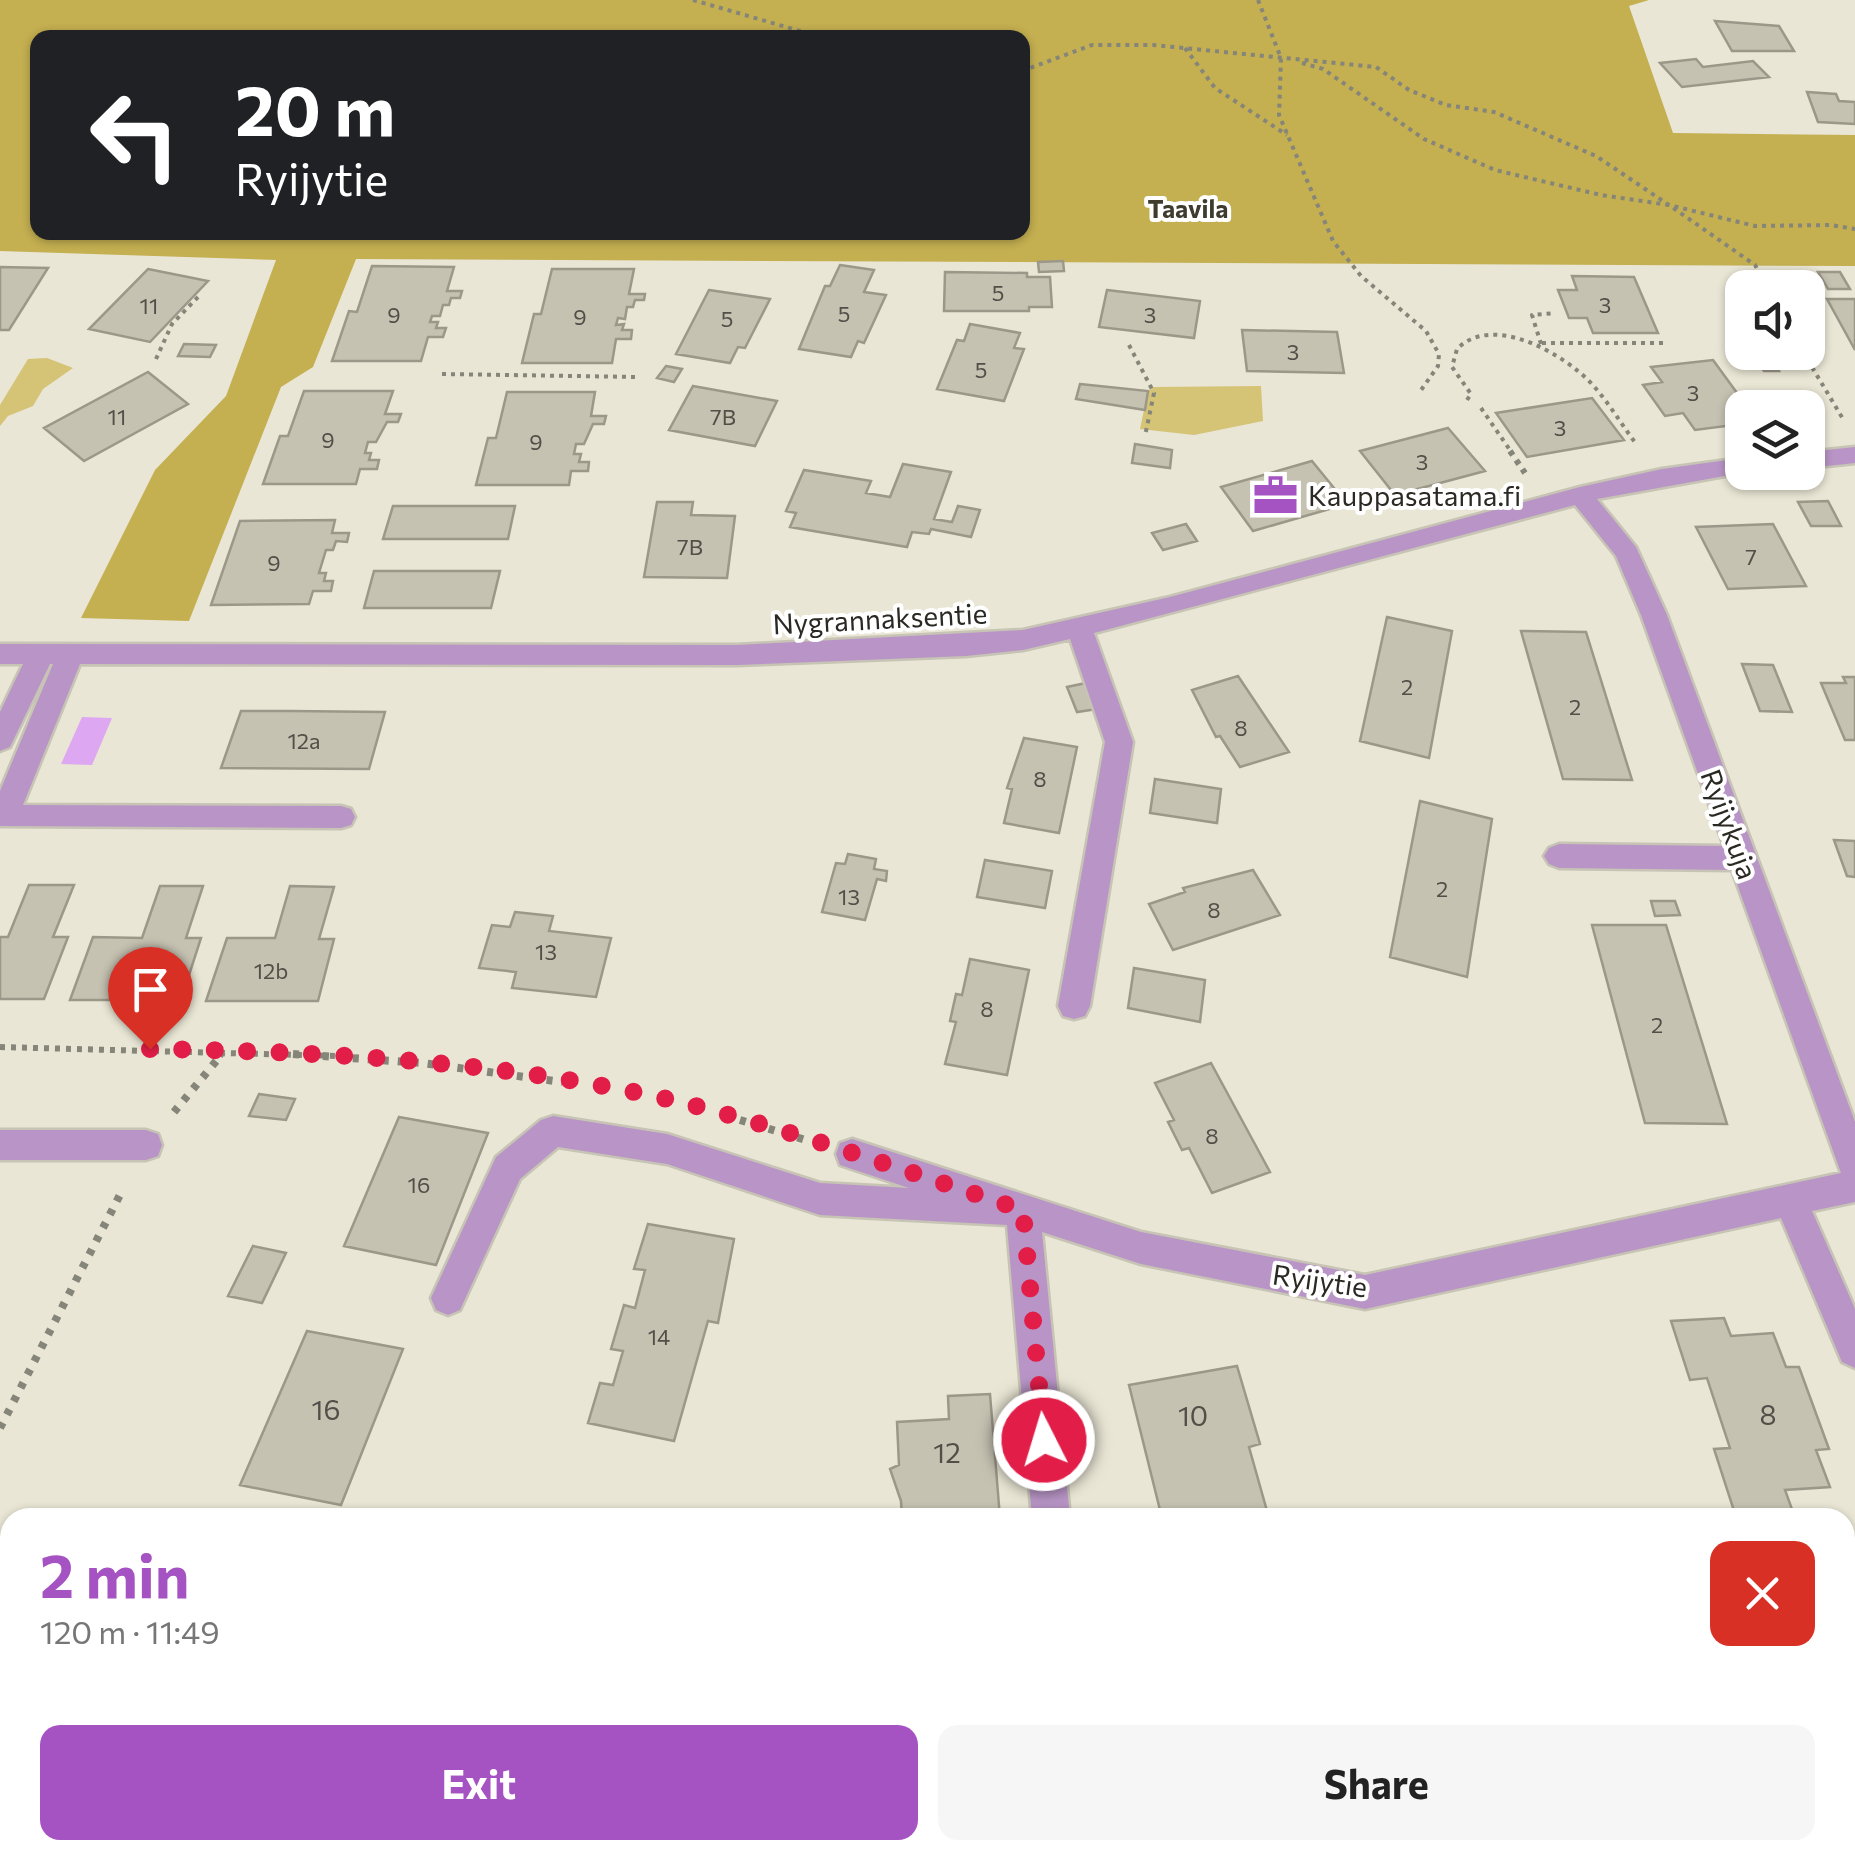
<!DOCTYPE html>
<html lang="en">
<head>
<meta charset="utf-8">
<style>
	body { margin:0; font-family:Commissioner,sans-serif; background:#f6f6f6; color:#222; height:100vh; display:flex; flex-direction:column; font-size:38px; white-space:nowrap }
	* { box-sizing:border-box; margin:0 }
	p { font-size:32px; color:#767676 }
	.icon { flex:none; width:55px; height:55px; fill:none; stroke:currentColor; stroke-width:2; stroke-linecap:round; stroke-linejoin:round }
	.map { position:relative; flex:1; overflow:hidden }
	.details { position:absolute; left:0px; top:1508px; width:1855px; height:352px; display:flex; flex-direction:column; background:#fff; border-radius:30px 30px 0 0; box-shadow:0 2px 8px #0004 }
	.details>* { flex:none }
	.top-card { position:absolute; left:30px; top:30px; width:1000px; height:210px; border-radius:20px; box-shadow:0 2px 8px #0004; background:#202124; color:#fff; overflow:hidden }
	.fabs { position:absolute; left:1725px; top:270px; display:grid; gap:20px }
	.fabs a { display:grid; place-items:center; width:100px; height:100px; border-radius:20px; background:#fff; box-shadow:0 2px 8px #0004; font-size:50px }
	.pin { position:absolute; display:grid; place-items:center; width:85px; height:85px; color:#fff; margin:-102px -42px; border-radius:50% 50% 50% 0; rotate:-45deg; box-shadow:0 0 10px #0007 }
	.pin .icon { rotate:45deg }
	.me { position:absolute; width:110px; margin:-55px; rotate:355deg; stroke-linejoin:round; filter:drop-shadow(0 0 8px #0008) }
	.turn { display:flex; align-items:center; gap:35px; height:210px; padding:0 40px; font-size:45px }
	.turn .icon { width:130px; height:130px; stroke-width:2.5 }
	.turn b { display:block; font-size:70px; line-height:85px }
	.round { display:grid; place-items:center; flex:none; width:105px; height:105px; border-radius:20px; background:#f6f6f6 }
	.headline { display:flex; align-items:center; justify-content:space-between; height:170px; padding:0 40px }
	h1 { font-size:60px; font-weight:700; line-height:75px; color:#a553c2 }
	.primary-button { display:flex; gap:20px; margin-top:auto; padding:20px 40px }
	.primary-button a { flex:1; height:115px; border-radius:20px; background:#a553c2; color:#fff; font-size:40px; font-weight:700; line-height:115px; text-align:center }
	.primary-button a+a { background:#f6f6f6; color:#222 }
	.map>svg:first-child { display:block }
</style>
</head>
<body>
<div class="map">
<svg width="1855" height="1859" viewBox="0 0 1855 1859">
	<rect width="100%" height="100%" fill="#e9e6d5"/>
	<path fill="#d5c376" d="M47,358L73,368L43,389L33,406L8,416L0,426V405L28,359Z
		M1261,386L1263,421L1194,435L1140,429L1148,391L1154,387Z
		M0,1658L10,1660V1850H570L567,1859H0Z"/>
	<path fill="#c4af51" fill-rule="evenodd" d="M0,0H1649L1629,6L1673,133L1855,135V266L356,259L313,367L281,387L189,621L81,618L155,470L226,396L276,260L0,251ZM38,38H1022V232H38Z"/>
	<path fill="#dda7f1" d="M82,717L112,718L92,765L61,764Z"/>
	<path fill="#c6c2b2" stroke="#9c9889" stroke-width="2.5" d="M1715,21L1779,26L1794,51H1732Z
		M1696,59L1703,67L1753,61L1769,77L1682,87L1660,63Z
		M1807,92L1836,94L1839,101L1855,102V124L1818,122Z
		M1063,261L1064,271L1039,272L1038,262Z
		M840,265L874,270L864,292L886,295L864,343L858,341L851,357L799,349L825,286H830Z
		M372,266L454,267L447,291H462L460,298H451L449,305H443L440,316H432L430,322H438L436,328H446L443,337H428L421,361H332L349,311L357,312Z
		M0,267L48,268L9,330H0Z
		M148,269L208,281L150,342L89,329Z
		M552,269H634L629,294H645L644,300H635L633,307H627L625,319L618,318L616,325L624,324L622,330H632L631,339H616L612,363H522L534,314H541Z
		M945,272L1027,273V277H1050L1052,307H1029V311H944Z
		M1818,272H1840L1850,289H1828Z
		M1572,276L1634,277L1658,333H1593L1587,318H1569L1558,290H1577Z
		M709,290L770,299L745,348L738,347L730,363L676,354Z
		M1107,290L1200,301L1194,338L1099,327Z
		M1827,299H1855V350Z
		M970,324L1020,333L1014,348L1024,349L1004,401L937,389L957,340L964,341Z
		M1242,330L1337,332L1344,373L1247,371Z
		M184,344L216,345L210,357L178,356Z
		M1754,358H1773L1779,371H1764Z
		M1713,360L1748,408H1742V424L1695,430L1683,413L1665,416L1643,385L1662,382L1651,367Z
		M666,366L682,369L674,382L657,378Z
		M148,372L188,404L84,461L44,428Z
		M1080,384L1148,391L1145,410L1076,399Z
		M693,386L777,401L755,446L669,430Z
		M304,391H393L385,414H401L398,422H387L376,442H368L365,453H371L369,460H379L377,469H360L356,484H263L280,436H288Z
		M507,392H595L591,416H606L604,424H593L584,444H576L574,454H581L579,462H589L588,471H571L569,485H476L488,438H496Z
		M1592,398L1624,440L1527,457L1496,413Z
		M1448,428L1485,471L1395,495L1360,451Z
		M1135,444L1172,450L1170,468L1132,463Z
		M1312,461L1347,504L1253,531L1221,487Z
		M903,464L951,472L934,519L952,522L958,506L980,510L971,537L931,529L929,534L912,532L907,547L790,527L796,513L786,511L804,470L871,481L866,493L890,497Z
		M1828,501L1841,526H1811L1798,502Z
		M657,502H693L691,515L735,516L727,578L644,577Z
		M393,506H515L508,539H383Z
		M335,520L332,533H349L347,542L336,541L333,550H326L319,573H326L324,581H333L331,591H313L309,604L211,605L240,521Z
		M1186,524L1197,541L1163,550L1152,533Z
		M1773,524L1806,586L1728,589L1696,527Z
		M374,571H500L491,608H364Z
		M1387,617L1452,631L1429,758L1360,741Z
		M1521,631L1586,632L1632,780L1563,779Z
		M1742,664L1773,665L1792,712L1760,711Z
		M1238,676L1289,752L1240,767L1220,736L1216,737L1192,690Z
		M1843,677H1855V740H1845L1821,683H1846Z
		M1086,683L1097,709L1077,712L1067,687Z
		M241,711H290L385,712L369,769L221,768Z
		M1024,738L1077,747L1059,833L1004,823L1012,789L1007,788Z
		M1155,779L1221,789L1217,823L1150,813Z
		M1420,801L1492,819L1467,977L1390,957Z
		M1834,840L1855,841V877L1847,876Z
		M848,854L876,859L874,869L887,871L886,881L877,879L865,920L822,912L836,863L845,864Z
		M985,860L1052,871L1045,908L977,897Z
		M1253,870L1280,915L1173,950L1149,904L1185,892L1183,888Z
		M29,885H74L53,937H68L44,999H0V937H8Z
		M160,886H203L186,938H201L181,1000H70L93,937L142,938Z
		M290,886L334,887L319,939H334L318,1001H206L227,938H275Z
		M1651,901H1675L1680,915L1655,916Z
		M515,912L553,916L549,931L611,938L596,997L512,988L516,972L479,968L492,925L510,927Z
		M1592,925H1666L1727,1124L1645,1123Z
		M970,959L1029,970L1007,1075L945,1064L956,1022L950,1021L956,994L962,995Z
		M1134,968L1205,980L1200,1022L1128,1008Z
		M1211,1063L1270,1172L1212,1193L1189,1148L1182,1150L1168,1122L1174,1120L1155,1083Z
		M259,1094L295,1099L286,1120L249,1116Z
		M399,1117L488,1133L436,1265L344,1246Z
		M648,1224L734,1239L718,1323L708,1321L674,1441L588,1423L600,1383L613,1385L623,1351L611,1349L624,1305L635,1308L645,1270L634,1269Z
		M253,1246L286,1253L262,1303L228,1296Z
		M1724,1318L1731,1336L1773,1333L1786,1367H1799L1829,1449L1816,1450L1830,1487L1785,1490L1793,1512L1735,1514L1714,1449L1730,1448L1707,1378L1690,1380L1671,1321Z
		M307,1331L403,1349L341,1505L240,1485Z
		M1237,1366L1260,1444L1249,1447L1269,1518H1162L1129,1385Z
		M990,1394L1000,1518H902L901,1501L890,1469L899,1465L897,1422L949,1419L948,1396Z
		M1845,1731L1855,1761V1774L1845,1775Z
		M782,1850H896L897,1859H782Z
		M943,1850H1020V1859H944Z"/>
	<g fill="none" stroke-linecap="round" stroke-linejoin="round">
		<defs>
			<path id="minor" d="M1855,447V463L1808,468V452Z
				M1742,458V472H1747L1597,499L1636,547L1667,615L1855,1122V1202L1812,1211L1855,1309V1368L1842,1362L1781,1218L1365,1309L1141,1264L1042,1232L1070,1518H1032L1007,1225L820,1215L667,1164L558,1147L520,1179L460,1310L448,1315L436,1310L431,1298L496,1157L541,1120L553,1116L667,1134L820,1183L909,1188L840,1165L836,1154L840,1143L852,1139L1141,1232L1365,1275L1841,1173L1732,870L1559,868L1549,864L1544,856L1549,848L1559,844L1724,846L1641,615L1616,556L1575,505L1094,633L1133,742L1090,1006L1085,1016L1074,1019L1063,1016L1058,1006L1105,742L1070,639L1023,650L966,656L737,665L80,664L23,805L341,806L351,809L355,817L351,825L341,828L0,826V791L53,664H50L10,747L0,751V712L23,664H0V644L737,645L1023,630L1170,597L1580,487L1662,469Z
				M0,1130H146L158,1134L162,1145L158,1156L146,1160H0Z"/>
		</defs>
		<use href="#minor" stroke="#c7c4b5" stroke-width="5"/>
		<path stroke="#868579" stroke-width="4" stroke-dasharray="4 5" stroke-linecap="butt" d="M693,0L824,38
			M1258,0L1281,58L1279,115L1333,241L1361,276L1426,331L1439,354L1438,366L1419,393
			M1185,48L1215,88L1287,135
			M1302,63L1323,69L1424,139L1495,170L1601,195L1669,205L1755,265L1768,288
			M1022,71L1092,45H1153L1376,67L1409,90L1446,105L1494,112L1596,156L1669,205L1755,226L1831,225L1855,229
			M1542,343H1666
			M1541,344L1532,315L1555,313
			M1129,345L1154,393L1145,436
			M1803,352L1843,419
			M156,359L172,324L198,297
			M442,374L639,377
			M1467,400L1471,394L1452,367L1457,349C1492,313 1562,353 1590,382C1608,401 1621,424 1637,445
			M1481,408L1512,453"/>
		<path stroke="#868579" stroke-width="6" stroke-dasharray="5 6" stroke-linecap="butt" d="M1510,451L1525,473
			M0,1047L338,1056
			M220,1056L225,1050"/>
		<path stroke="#868579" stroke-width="8" stroke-dasharray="6 9" stroke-linecap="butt" d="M293,1054L422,1063L562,1082
			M174,1112L222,1054
			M740,1120L809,1141
			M0,1428L123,1189"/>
		<use href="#minor" fill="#b895c6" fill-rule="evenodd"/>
	</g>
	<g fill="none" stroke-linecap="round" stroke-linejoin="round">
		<path stroke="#e11d48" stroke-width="18" stroke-dasharray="0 32.4" d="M150,1049C324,1051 514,1062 684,1103C799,1132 911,1173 1023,1210L1044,1440"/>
	</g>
	<defs>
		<symbol id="office-bare" viewBox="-9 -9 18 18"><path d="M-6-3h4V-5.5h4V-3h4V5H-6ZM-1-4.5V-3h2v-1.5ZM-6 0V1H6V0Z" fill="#a553c2" stroke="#fff" stroke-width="2.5" paint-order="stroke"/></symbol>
	</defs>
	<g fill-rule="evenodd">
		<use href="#office-bare" x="1244" y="464" width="63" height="63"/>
	</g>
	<g text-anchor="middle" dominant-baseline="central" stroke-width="8" stroke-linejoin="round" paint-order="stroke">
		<g font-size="22" fill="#514f47">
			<text x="998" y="292">5</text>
			<text x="1605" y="304">3</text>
			<text x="149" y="305">11</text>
			<text x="844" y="313">5</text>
			<text x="394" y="314">9</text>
			<text x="1150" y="314">3</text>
			<text x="580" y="316">9</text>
			<text x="727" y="318">5</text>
			<text x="1293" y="351">3</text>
			<text x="981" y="369">5</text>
			<text x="1693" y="392">3</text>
			<text x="117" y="416">11</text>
			<text x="723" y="416">7B</text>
			<text x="1560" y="427">3</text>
			<text x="328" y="439">9</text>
			<text x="536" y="441">9</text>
			<text x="1422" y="461">3</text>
			<text x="690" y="546">7B</text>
			<text x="1751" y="556">7</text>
			<text x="274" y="562">9</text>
			<text x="1407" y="686">2</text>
			<text x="1575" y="706">2</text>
			<text x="1241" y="727">8</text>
			<text x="304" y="740">12a</text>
			<text x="1040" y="778">8</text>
			<text x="1442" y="888">2</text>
			<text x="849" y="896">13</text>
			<text x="1214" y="909">8</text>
			<text x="546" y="951">13</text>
			<text x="271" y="970">12b</text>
			<text x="987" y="1008">8</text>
			<text x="1657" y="1024">2</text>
			<text x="1212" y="1135">8</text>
			<text x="419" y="1184">16</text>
			<text x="659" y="1336">14</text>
		</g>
		<g font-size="25" font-weight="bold" fill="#3f3c2f" stroke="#fff">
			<text x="1188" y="208">Taavila</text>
		</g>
		<g font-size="28" fill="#2a2923" stroke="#fff" text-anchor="start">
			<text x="1308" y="495">Kauppasatama.fi</text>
		</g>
		<g font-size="28" fill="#2a2923" stroke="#fff">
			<text transform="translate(880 618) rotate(-3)">Nygrannaksentie</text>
			<text transform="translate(1730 824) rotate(70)">Ryijykuja</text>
			<text transform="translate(1320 1280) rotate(8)">Ryijytie</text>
		</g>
		<g font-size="28" fill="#514f47">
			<text x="326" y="1409">16</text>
			<text x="1768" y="1414">8</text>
			<text x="1193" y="1415">10</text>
			<text x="947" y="1452">12</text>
		</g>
	</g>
</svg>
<div class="fabs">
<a><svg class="icon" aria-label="sound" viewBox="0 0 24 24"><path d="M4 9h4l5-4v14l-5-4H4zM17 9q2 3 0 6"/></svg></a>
<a><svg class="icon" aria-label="layers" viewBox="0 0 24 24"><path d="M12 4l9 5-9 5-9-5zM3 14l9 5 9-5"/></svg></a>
</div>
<div class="pin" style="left:150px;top:1049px;background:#d93025"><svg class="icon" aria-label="arrive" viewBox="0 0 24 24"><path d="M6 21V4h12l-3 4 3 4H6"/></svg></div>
<svg class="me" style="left:1044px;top:1440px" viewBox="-20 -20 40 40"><circle r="17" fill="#e11d48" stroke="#fff" stroke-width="3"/><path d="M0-11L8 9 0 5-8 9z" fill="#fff"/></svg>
<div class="top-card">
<div class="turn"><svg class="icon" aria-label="left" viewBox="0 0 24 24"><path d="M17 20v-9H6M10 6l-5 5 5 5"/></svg><div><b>20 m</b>Ryijytie</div></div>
</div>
<section class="details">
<div class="headline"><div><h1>2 min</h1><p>120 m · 11:49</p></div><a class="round" style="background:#d93025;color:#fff"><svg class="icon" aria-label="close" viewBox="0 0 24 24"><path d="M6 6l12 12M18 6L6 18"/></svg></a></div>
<div class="primary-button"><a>Exit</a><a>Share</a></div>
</section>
</div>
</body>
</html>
